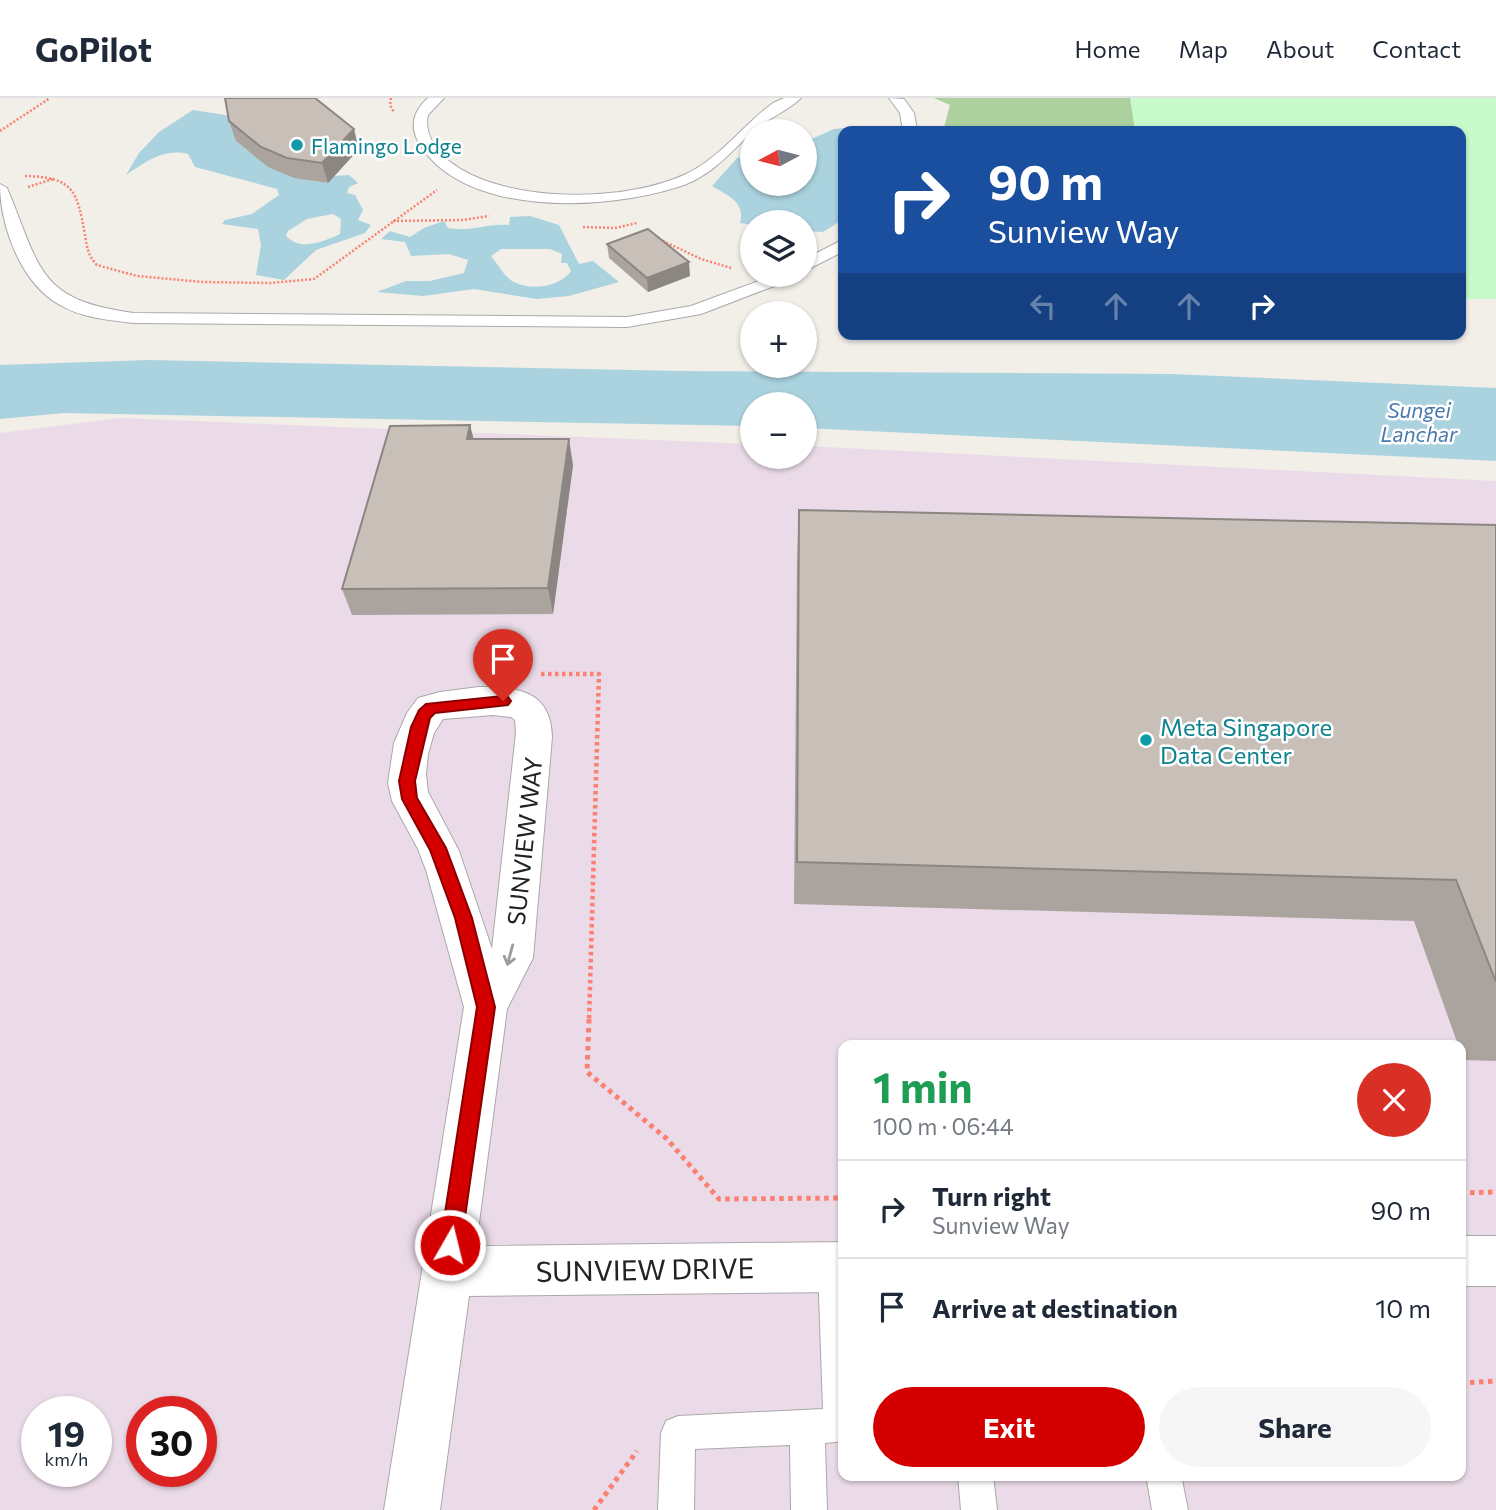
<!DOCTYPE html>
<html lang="en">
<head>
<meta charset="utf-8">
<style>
	body { margin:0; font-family:Commissioner,sans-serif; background:#f6f6f7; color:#1f2937; height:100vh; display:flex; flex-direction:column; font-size:26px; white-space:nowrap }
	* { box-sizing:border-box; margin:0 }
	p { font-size:23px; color:#747a83 }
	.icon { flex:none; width:38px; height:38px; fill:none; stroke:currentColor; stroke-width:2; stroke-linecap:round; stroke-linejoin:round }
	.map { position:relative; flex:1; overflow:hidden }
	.panel { position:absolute; left:838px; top:942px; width:628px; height:441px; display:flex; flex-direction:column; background:#fff; border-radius:14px; box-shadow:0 2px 5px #0004 }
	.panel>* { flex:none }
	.top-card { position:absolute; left:838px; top:28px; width:628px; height:214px; border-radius:14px; box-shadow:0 2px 5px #0004; background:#1a4fa0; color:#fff; overflow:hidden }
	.needle { width:46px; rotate:263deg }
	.controls { position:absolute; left:740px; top:21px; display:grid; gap:14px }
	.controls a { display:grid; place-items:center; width:77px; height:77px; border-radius:50%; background:#fff; box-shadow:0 2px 5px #0004; font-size:35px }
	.speed { position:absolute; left:21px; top:1298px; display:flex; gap:14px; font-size:35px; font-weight:700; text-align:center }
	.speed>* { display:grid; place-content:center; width:91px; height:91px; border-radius:50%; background:#fff; box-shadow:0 2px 5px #0004; line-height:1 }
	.speed small { font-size:18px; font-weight:400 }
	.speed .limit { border:10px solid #d22; background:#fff; color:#111 }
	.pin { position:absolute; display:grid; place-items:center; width:60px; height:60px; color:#fff; margin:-72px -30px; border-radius:50% 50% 50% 0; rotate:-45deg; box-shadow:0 0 7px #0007 }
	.pin .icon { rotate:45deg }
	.me { position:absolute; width:77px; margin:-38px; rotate:8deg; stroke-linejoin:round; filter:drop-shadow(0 0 5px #0008) }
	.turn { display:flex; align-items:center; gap:24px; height:147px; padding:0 35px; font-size:32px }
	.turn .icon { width:91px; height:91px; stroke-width:2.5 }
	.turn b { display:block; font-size:49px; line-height:60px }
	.lanes { display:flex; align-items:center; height:66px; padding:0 35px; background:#0003; justify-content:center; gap:35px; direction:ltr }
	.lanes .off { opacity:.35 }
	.round { display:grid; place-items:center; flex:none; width:74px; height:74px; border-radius:37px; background:#f6f6f7 }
	.summary { display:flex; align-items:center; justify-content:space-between; height:119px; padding:0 35px }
	h1 { font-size:42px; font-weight:700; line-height:52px; color:#1e9e55 }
	.button { display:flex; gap:14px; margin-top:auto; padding:14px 35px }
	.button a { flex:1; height:80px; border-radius:42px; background:#d40000; color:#fff; font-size:28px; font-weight:700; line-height:80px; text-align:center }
	.button a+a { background:#f6f6f7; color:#1f2937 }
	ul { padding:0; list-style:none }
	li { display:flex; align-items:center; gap:21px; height:98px; padding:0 35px; border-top:2px solid #e0e1e3 }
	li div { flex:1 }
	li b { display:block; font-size:26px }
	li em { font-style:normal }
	header { display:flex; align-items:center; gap:42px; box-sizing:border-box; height:98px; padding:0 35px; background:#fff; border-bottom:2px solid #e0e1e3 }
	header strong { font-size:33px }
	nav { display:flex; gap:38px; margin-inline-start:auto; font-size:24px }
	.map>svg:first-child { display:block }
</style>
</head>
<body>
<header>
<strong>GoPilot</strong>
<nav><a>Home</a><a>Map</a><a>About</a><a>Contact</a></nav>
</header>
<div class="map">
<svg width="1496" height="1412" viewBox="0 0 1496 1412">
	<rect width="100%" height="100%" fill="#f2efe9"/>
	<path fill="#ebdbe8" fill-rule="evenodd" d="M121,320L752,346V359H805V348L1496,383V1412H0V335ZM844,947H1461V1377H844ZM37,1314H96V1374H37ZM142,1314H201V1374H142Z"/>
	<path fill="#add19e" d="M934,0H1169L1175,33H943L950,7Z"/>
	<path fill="#c8facc" d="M1130,0H1496V201H1461V33H1135Z"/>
	<path fill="#aad3df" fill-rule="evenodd" d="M193,12L232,18L236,43C271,71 283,78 328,85L334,78L349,77L358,85L349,89L347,95L355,97L363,112L358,122L371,127L365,135L316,152L284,182L256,177L261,147L258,131L222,126L225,122L252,116L279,97L277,91L195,69L188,56C163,50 146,64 126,77L139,55L159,34ZM333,116L341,121L340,136C324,143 301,154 286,138L288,133L307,121Z
		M855,29L865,33H844L842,122L823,134L805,133V124H752V127L740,125C746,104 727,97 712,88L737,60L752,55V86H805V44L834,31Z
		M530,118L559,127L579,166L593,163L619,184L569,198L537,201L474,191L423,198L377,194L406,183H430L464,175L468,162L449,156L411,158L405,144L381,141L390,133L410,139L424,130L444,123L448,130C472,134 487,125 509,127L510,119ZM501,151H550L562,156L561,165H567L571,173C560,189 531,193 514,184C505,180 497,165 491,158Z
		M149,262L681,273L1172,276L1496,290V363L805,330V306H752V328L64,315L0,321V267Z"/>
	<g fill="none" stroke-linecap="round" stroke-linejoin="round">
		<defs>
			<path id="service" d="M428,0H444L428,17C424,35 435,52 449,63C503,106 625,105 686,76C720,60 743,27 773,5L784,0H801C788,13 767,21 753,33C731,54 711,79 678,89C606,112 466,120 420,47C409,29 413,13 428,0Z
				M889,0L904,1L914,15L917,33H903L900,15Z
				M0,86L7,90C41,171 37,202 134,215L627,219L691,208L775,177H797L795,180L701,216L627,229L134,225C109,222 82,220 60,207C21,186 0,128 0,86Z
				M844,141V153L805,173V161Z
				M834,1153L844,1157V1343L825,1345L827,1412H791L790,1347L695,1351L694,1412H658L661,1335L666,1323L678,1318L823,1311L818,1169L823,1158Z
				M958,1377H993L997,1412H961Z
				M1146,1377H1181L1188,1412H1152Z"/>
			<path id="minor" d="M479,589C517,589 551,592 552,639L533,860L507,911L476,1148L844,1144V1194L469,1198L440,1412H384L464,909L426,772L418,751L392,703L388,685L394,645L407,615L418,600L440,594ZM493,617L511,619L515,622L516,635L492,851L459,753L428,694L426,676L428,656L434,635L443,621Z
				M1461,1138H1496V1188H1461Z"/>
		</defs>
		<use href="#service" stroke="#a9a9a9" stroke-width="2"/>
		<use href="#minor" stroke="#a9a9a9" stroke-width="2"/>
		<path stroke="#fa8072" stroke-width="2.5" stroke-dasharray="2 2" stroke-linecap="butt" d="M391,0L390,7L394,14
			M0,33L50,0
			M25,78C74,79 77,93 85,137C87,149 88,158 97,167L137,178L203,184L270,185L314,181L437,92
			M28,89L53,81
			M393,123L463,122L489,118
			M583,129L615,130L637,125
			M659,141L701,161L731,170"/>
		<path stroke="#fa8072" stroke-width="4.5" stroke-dasharray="3.5 3.5" stroke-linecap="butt" d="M541,576H599L589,923"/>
		<path stroke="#fa8072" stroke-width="5" stroke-dasharray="4.5 4.5" stroke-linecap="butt" d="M589,921L587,974L667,1041L719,1101L844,1100
			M1461,1095L1496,1094
			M1461,1285L1496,1283
			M594,1412L637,1353"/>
		<use href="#service" fill="#fff" fill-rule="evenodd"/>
		<use href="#minor" fill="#fff" fill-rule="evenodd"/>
	</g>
	<path fill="#aba49e" d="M229,23L359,51L328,85L294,80L268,69L236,43Z
		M607,146L690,178L648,194L609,160Z
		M470,327L473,341L573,367L553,516L352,517L342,491Z
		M799,412L1496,427V963L1463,962L1461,956V947H1458L1414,823L794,806L797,462Z"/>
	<path fill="#8b8681" d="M354,31L359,51L328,85L322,65Z
		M689,164L690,178L648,194L647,180Z
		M470,327L477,354L467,341Z
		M569,341L573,367L553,516L548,490Z"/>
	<path fill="#c7bfb8" stroke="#8b8681" stroke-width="2" d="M225,0H315L354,31L322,65L287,60L261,49L229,23Z
		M648,131L689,164L647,180L607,146Z
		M470,327L467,341H569L548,490L342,491L390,328Z
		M799,412L1496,427V884L1456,782L797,764Z"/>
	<defs><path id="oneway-shaft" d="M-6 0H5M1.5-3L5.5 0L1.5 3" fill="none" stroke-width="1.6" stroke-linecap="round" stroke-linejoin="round" transform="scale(1.75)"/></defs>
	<use stroke="#9c9c9c" href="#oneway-shaft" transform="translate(510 857) rotate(105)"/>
	<path fill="#d40000" stroke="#8a0000" stroke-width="2" d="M503,598L508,599L511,603L508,607L435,615L430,620L415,683L417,700L446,750L472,820L495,909L461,1147L458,1154L450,1157L443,1154L440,1147L477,909L455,820L430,752L402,701L399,683L411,629L419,612L426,606Z"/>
	<g fill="#0f9aa8" stroke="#fff" stroke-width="2.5">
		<circle cx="297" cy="47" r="7"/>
		<circle cx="1146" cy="642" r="7"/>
	</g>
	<g text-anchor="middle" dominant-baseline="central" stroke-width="5" stroke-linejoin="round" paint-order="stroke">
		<g font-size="21" fill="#0d838f" stroke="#fff" text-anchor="start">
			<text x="311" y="47">Flamingo Lodge</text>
		</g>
		<g font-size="21" font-style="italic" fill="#4a7aab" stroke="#fff">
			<text x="1419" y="311">Sungei<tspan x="1419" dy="24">Lanchar</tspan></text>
		</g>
		<g font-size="24" fill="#0d838f" stroke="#fff" text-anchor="start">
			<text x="1160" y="628">Meta Singapore<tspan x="1160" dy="28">Data Center</tspan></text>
		</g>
		<g font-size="24" fill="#222" stroke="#fff">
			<text transform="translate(524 743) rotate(-84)">SUNVIEW WAY</text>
		</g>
		<g font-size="28" fill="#222" stroke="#fff">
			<text transform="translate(645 1171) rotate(-1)">SUNVIEW DRIVE</text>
		</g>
	</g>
</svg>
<div class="controls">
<a><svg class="needle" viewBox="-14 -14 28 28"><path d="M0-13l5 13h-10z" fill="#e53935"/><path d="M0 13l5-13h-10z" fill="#747a83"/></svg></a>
<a><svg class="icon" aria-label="layers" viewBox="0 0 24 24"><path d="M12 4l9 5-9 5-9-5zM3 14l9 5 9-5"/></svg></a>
<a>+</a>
<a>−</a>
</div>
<div class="speed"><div>19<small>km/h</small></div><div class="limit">30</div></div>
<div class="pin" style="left:503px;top:603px;background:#d93025"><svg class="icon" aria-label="arrive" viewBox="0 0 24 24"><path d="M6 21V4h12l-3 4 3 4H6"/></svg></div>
<svg class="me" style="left:450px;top:1147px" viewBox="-20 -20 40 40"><circle r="17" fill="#d40000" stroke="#fff" stroke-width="3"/><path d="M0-11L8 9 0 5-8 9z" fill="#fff"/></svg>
<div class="top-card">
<div class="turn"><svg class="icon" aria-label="right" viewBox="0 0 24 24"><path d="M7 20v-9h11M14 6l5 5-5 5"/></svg><div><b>90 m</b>Sunview Way</div></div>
<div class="lanes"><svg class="icon off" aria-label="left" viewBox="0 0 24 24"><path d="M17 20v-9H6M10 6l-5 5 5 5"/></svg><svg class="icon off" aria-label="ahead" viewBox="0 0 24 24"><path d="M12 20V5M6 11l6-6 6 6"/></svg><svg class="icon off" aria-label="ahead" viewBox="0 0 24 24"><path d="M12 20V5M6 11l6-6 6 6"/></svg><svg class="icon" aria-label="right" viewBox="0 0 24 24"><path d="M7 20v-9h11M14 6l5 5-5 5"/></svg></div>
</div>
<section class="panel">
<div class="summary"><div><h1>1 min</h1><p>100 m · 06:44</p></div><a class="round" style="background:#d93025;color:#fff"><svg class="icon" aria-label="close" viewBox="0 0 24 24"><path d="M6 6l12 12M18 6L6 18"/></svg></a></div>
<ul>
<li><svg class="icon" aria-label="right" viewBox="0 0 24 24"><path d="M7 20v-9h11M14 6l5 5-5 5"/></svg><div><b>Turn right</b><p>Sunview Way</p></div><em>90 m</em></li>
<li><svg class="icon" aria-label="arrive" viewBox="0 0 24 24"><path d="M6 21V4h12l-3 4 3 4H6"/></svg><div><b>Arrive at destination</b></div><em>10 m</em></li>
</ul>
<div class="button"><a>Exit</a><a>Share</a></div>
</section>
</div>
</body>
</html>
